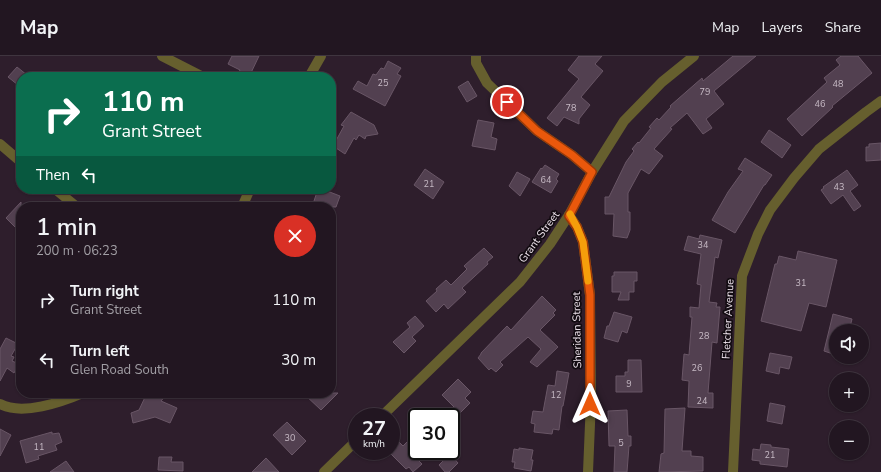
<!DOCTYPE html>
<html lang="en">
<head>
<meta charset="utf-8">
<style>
	body { margin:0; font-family:"Nunito Sans",sans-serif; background:#2e232e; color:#f1f3f6; height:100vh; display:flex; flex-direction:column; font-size:15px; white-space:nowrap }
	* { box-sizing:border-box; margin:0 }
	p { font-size:13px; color:#a29fa5 }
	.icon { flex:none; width:22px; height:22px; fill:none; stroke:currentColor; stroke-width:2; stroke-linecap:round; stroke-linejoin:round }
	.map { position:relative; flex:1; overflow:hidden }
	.sheet { position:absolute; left:16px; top:146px; width:320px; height:196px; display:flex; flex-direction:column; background:#221621; border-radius:16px; box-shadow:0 1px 3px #0004,0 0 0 1px #3f353f }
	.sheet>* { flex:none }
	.banner { position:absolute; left:16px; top:16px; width:320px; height:122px; border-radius:16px; box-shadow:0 1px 3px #0004,0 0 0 1px #3f353f; background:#0b6e4f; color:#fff; overflow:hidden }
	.tools { position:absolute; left:829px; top:268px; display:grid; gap:8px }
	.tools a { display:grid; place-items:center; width:40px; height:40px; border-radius:50%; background:#221621; box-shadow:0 1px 3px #0004,0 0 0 1px #3f353f; font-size:20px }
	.speed { position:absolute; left:348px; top:352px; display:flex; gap:8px; font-size:20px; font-weight:700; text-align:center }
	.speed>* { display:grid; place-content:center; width:52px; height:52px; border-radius:50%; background:#221621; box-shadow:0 1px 3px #0004,0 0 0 1px #3f353f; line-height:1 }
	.speed small { font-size:10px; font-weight:400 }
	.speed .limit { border:2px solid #111; border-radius:6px; background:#fff; color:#111 }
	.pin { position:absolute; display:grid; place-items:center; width:34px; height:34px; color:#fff; margin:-17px; border:2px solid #fff; border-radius:50%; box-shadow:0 1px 4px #0007 }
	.me { position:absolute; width:44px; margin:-22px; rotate:0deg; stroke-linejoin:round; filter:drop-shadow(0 0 3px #0008) }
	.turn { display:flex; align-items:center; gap:14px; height:84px; padding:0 20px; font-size:18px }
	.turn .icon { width:52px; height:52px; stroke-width:2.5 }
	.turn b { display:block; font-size:28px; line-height:34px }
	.then { display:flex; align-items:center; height:38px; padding:0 20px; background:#0003; gap:8px; font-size:15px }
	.round { display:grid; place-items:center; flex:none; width:42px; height:42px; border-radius:21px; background:#2e232e }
	.headline { display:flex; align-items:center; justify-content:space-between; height:68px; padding:0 20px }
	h1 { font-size:24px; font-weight:600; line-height:30px }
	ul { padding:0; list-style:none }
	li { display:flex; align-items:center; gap:12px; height:60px; padding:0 20px }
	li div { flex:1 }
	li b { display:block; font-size:15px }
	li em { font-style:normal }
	header { display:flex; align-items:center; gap:24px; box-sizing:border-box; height:56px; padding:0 20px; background:#221621; border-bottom:1px solid #3f353f }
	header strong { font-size:19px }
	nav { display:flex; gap:22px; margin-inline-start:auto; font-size:14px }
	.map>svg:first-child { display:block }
</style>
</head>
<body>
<header>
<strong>Map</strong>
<nav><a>Map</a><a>Layers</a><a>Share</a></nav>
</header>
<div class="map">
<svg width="881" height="416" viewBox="0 0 881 416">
	<rect width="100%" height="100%" fill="#2e1e2c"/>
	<path fill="#524050" stroke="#695666" d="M232,0H259L249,21H245L238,18L240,14L228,8Z
		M579,0H602L595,8L603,15L581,41L590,49L579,63V68L564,61L557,70L547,62L579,23L568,14Z
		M733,0H756L714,35L724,48L706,63L712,72L703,78L687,57L670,72L672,73L654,93L663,100L649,118L641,113L628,137V156H630V174L627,182L613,180L614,158H605V141H609L626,106L634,95L632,93L638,86L639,87L651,72L649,71L657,62L659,64L671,51L670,50L702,22L703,25Z
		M841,0H858L872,17L832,50L833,51L802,80L787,63L827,26L824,22L840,9L836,4Z
		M388,5L401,12L397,18L401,20L385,50L353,33L358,25L367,30L373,18L376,19L381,12L384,13Z
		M17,11L27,19L25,21H21V26L18,29L8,21Z
		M468,25L477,40L467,46L458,31Z
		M351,56L374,69L378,78L366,80L365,83L359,79L356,84L354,82L345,98L333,90L344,70L341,69Z
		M478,64L494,67L491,81L497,83L495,94L472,90Z
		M769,74L791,89L782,102L761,86Z
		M881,87V104L866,105V91H869V88Z
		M745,102L772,119L765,129H764L735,177L712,164L728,136L743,115L738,113Z
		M545,109L559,118L556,123L558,125L551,137L532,126L541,112L542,113Z
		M425,113L444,126L433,143L414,129Z
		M847,114L858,129L850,135L861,150L854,155L843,139L831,148L821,134L824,132L823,131Z
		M517,116L530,123L520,140L509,130Z
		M318,133H322L340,140L336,151H321L313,148Z
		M21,146V177L6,162Z
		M700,179L722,184L718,202L715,201L709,246L717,247L716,251H720L717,287L712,286L708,337H713V352L688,351L689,325L682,324L684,298L689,299L692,261H690V251L699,252L701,229L697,228L701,198L684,194L688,180L699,183Z
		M484,192L493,201L487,206L488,208L462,232L466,236L448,253L444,248L436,256L426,245L437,235L436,233L446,224L451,229L467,213L464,210Z
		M798,195L837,204L826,251L809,247L801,275L761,265L775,208H777L779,200L796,204Z
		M614,216H637V225H634V236H629V244H618L621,236H612V220H614Z
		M542,240L556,254L553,257L555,259L540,274L558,291L537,311L530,306L541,293L528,281L500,306L503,309L496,316L491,312L489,314L478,302L481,298V297L507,270L511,274Z
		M614,256L632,261L627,277L622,275L618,286L604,282L607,270H609Z
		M833,258L852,263L849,275H836V299L824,295Z
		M415,260L424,270L412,281L416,285L404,297L393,286L410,271L407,267Z
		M6,282L18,288L11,300L14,301L12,305L19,308L14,317L7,312L0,325V293Z
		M770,297L792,301L789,313L780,311L779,318L766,315Z
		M628,304H641L642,336H616V320H625V316H628Z
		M557,315L569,317L563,350H562L559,374L553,373L552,378L534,376L535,368L531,367L533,355L543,356L548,329L555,330Z
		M458,323L471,336L465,342L470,347L460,357L442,339Z
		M147,337H168L161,345L177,352L170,367L155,361L133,367L131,357L139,354Z
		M303,337H338L321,354Z
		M770,347L785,350L782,368L767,365Z
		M685,352L682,395H691V400L703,401V415L659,416L661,398L664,397L665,353Z
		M627,354L628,380H631V390H629L627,416H614L615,390H609L608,355Z
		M287,366L306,385L292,399L273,379Z
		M0,373L11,379L0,400Z
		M52,376V378L59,377L62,386L55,389L57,394L38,400L39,403L26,407L20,385Z
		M417,376V394L412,398L422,408L413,416L409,411L406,413L391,398V388L396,383L403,390Z
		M761,388L771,389V391L789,393L787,411L760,408V405L752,404L753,393L760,394Z
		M519,392L533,394L531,404H533L531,415L514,412L515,406H512L514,393L519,394Z
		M450,398L458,407L449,416H445L439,409Z
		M159,401H172L171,406H183V415L158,414Z
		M266,402L279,416H252Z
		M66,405L74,416H50Z"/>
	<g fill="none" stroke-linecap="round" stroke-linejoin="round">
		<path stroke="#665f2e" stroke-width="10" d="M162,0L203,21
			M476,0V7L487,27L537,75L572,99L592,116
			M309,21L321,0
			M0,88L21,106
			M55,133L77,151
			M242,151L250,133
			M569,159L577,171L583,186L590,239L591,344L588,416
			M0,348C22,360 62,346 83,337
			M733,416L742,220L758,178L770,154L794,122L819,93L866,56L881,45"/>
		<path stroke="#665f2e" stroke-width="10" d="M381,361L520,226L550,188L569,159L592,116L624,65L662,26L694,0
			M324,416L357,384"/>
	</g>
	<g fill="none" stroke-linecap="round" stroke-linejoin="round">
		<defs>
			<path id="route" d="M507,46L537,75L572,99L592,116L569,160L577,171L583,186L590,239V348"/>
		</defs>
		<use href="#route" stroke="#983908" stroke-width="10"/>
		<use href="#route" stroke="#ea580c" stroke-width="7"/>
		<path stroke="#f59e0b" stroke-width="7" d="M570,158L577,171L583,186L588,225"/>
	</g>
	<g text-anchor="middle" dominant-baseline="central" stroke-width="3.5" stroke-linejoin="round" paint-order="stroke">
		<g font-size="9" fill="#c6b9c4">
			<text x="383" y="27">25</text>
			<text x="838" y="28">48</text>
			<text x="705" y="36">79</text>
			<text x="820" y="48">46</text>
			<text x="571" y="52">78</text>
			<text x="546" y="124">64</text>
			<text x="429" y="128">21</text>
			<text x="839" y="131">43</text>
			<text x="703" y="189">34</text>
			<text x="801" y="227">31</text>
			<text x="704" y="280">28</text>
			<text x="697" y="312">26</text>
			<text x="629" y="328">9</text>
			<text x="556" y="339">12</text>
			<text x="702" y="345">24</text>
			<text x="290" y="382">30</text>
			<text x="621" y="387">5</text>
			<text x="39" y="391">11</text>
			<text x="770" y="399">21</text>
		</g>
		<g font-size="11" fill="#ece1ea" stroke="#120b11">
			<text transform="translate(539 181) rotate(-54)">Grant Street</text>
			<text transform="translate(728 263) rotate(-87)">Fletcher Avenue</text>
			<text transform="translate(577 274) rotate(-91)">Sheridan Street</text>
		</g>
	</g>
</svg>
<div class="tools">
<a><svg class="icon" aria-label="sound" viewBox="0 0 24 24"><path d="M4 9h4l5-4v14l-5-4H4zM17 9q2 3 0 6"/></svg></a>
<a>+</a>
<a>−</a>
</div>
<div class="speed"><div>27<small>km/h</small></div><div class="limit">30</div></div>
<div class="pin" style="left:507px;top:46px;background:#d93025"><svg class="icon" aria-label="arrive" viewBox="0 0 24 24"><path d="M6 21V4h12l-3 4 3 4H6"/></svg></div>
<svg class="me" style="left:590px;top:348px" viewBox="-20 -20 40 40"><path d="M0-17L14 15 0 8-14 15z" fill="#ea580c" stroke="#fff" stroke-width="4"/></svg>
<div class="banner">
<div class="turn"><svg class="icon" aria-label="right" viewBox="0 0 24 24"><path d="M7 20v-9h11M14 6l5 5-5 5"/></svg><div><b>110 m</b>Grant Street</div></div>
<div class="then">Then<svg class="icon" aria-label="left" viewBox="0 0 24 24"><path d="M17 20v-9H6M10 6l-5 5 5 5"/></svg></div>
</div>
<section class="sheet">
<div class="headline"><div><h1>1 min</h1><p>200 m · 06:23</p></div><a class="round" style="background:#d93025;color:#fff"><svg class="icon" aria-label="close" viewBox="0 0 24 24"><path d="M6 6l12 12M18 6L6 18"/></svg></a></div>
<ul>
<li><svg class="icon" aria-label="right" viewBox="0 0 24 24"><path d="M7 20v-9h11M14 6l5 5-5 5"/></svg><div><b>Turn right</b><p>Grant Street</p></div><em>110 m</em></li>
<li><svg class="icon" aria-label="left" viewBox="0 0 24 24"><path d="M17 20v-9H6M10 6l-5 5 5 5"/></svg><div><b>Turn left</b><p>Glen Road South</p></div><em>30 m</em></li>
</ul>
</section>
</div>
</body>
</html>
